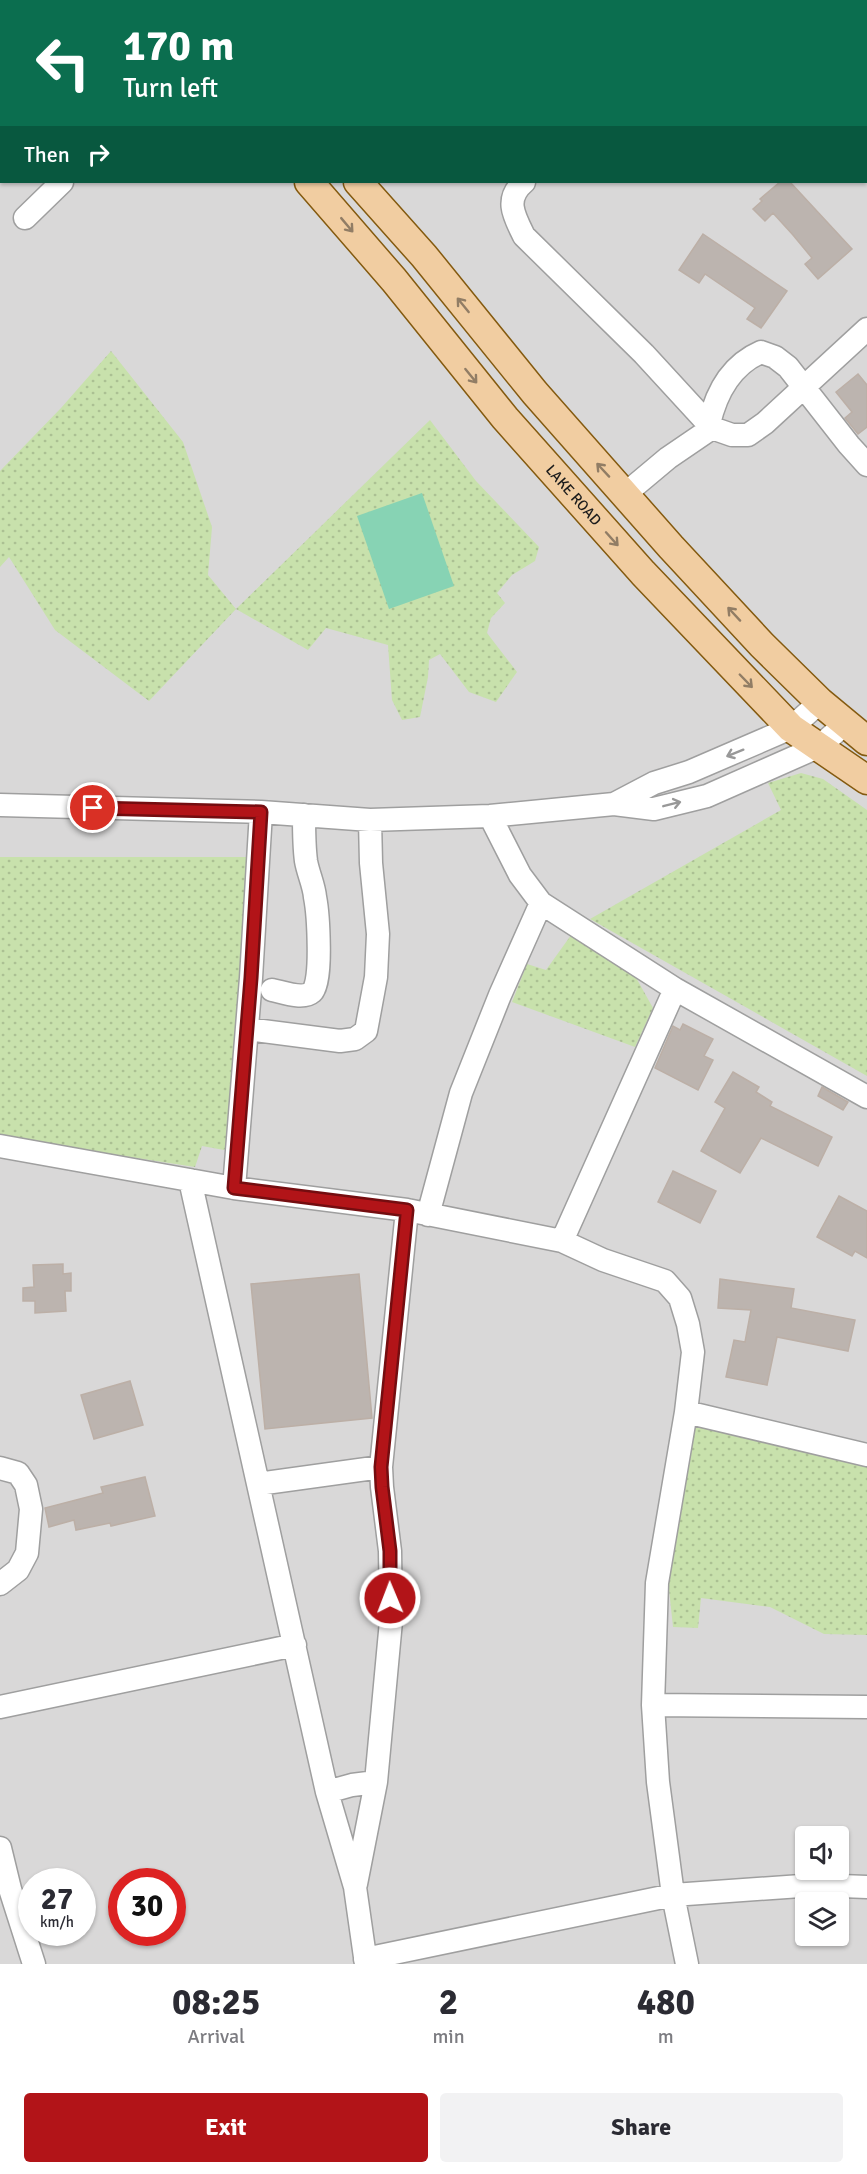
<!DOCTYPE html>
<html lang="en">
<head>
<meta charset="utf-8">
<style>
	body { margin:0; font-family:Signika,sans-serif; background:#f2f2f3; color:#2b2b33; height:100vh; display:flex; flex-direction:column; font-size:22px; white-space:nowrap }
	* { box-sizing:border-box; margin:0 }
	p { font-size:20px; color:#7c7c81 }
	.icon { flex:none; width:33px; height:33px; fill:none; stroke:currentColor; stroke-width:2; stroke-linecap:round; stroke-linejoin:round }
	.map { position:relative; height:1964px; overflow:hidden }
	.sheet { display:flex; flex-direction:column; background:#fff; flex:1 }
	.sheet>* { flex:none }
	.top-card { position:absolute; left:0px; top:0px; width:867px; height:183px; box-shadow:0 2px 4px #0004; background:#0b6e4f; color:#fff; overflow:hidden }
	.controls { position:absolute; left:795px; top:1826px; display:grid; gap:12px }
	.controls a { display:grid; place-items:center; width:54px; height:54px; border-radius:6px; background:#fff; box-shadow:0 2px 4px #0004; font-size:30px }
	.speed { position:absolute; left:18px; top:1868px; display:flex; gap:12px; font-size:30px; font-weight:700; text-align:center }
	.speed>* { display:grid; place-content:center; width:78px; height:78px; border-radius:50%; background:#fff; box-shadow:0 2px 4px #0004; line-height:1 }
	.speed small { font-size:15px; font-weight:400 }
	.speed .limit { border:9px solid #d22; background:#fff; color:#111 }
	.pin { position:absolute; display:grid; place-items:center; width:51px; height:51px; color:#fff; margin:-26px; border:3px solid #fff; border-radius:50%; box-shadow:0 2px 6px #0007 }
	.me { position:absolute; width:66px; margin:-33px; rotate:359deg; stroke-linejoin:round; filter:drop-shadow(0 0 4px #0008) }
	.turn { display:flex; align-items:center; gap:21px; height:126px; padding:0 24px; font-size:27px }
	.turn .icon { width:78px; height:78px; stroke-width:2.5 }
	.turn b { display:block; font-size:42px; line-height:51px }
	.then { display:flex; align-items:center; height:57px; padding:0 24px; background:#0003; gap:12px; font-size:22px }
	.eta { display:flex; justify-content:space-evenly; align-items:center; height:102px; text-align:center }
	.eta b { font-size:36px; font-weight:700; line-height:42px }
	.action { display:flex; gap:12px; margin-top:auto; padding:12px 24px }
	.action a { flex:1; height:69px; border-radius:6px; background:#b21418; color:#fff; font-size:24px; font-weight:700; line-height:69px; text-align:center }
	.action a+a { background:#f2f2f3; color:#2b2b33 }
	.map>svg:first-child { display:block }
</style>
</head>
<body>
<div class="map">
<svg width="867" height="1964" viewBox="0 0 867 1964">
	<defs>
		<pattern id="grass-dots" width="8" height="8" patternUnits="userSpaceOnUse" patternTransform="scale(1.5)"><rect width="8" height="8" fill="#c8e1ac"/><path d="M2 2h.1M6 6h.1" fill="none" stroke="#abc093" stroke-width="1.8" stroke-linecap="round"/></pattern>
	</defs>
	<rect width="100%" height="100%" fill="#ece8e2"/>
	<path fill="#d9d8d8" fill-rule="evenodd" d="M0,0H867V1964H0ZM2,2H866V182H2ZM806,1836H838V1869H806ZM32,1881H82V1932H32ZM122,1881H172V1932H122ZM806,1902H838V1935H806Z"/>
	<path fill="url(#grass-dots)" d="M111,351L183,442L212,527L208,575L236,609L430,420L476,481L539,547L535,561L512,575L497,593L505,603L491,618L487,633L517,672L496,702L469,692L440,654L429,660L428,677L420,717L402,720L392,700L388,645L326,628L308,650L236,609L149,701L55,630L9,557L0,567V471L61,408Z
		M801,773L823,779L867,810V1076L590,919L781,810L768,783Z
		M0,857H247L231,1142L224,1150L202,1146L195,1167L0,1137Z
		M574,931L634,974L653,1008L635,1047L512,1002L527,964L546,970Z
		M698,1411L867,1444V1635L824,1634L770,1607L701,1598L698,1628L673,1627L668,1580L690,1432Z"/>
	<path fill="#87d3b4" d="M422,493L454,586L389,609L357,516Z"/>
	<path fill="#bcb4af" stroke="#bcafa6" stroke-width="1.5" d="M780,182H790L852,249L818,279L805,264L812,258L793,235L773,213L765,221L753,209L762,201L760,199Z
		M703,234L787,291L761,328L747,319L755,308L705,274L699,283L679,270Z
		M858,374L867,385V427L858,434L845,418L852,412L836,392Z
		M683,1024L713,1039L704,1056L713,1060L698,1090L655,1068L673,1026L680,1030Z
		M733,1072L759,1087L756,1092L772,1102L770,1106L832,1137L818,1166L761,1138L740,1173L701,1151L725,1108L715,1102Z
		M822,1087L848,1102L843,1110L818,1096Z
		M673,1171L716,1191L700,1223L658,1202Z
		M839,1196L867,1211V1258L855,1251L852,1256L817,1237Z
		M63,1264V1274L71,1273V1291H65L66,1311L35,1313V1301H23V1288L34,1287L33,1265Z
		M359,1274L372,1418L265,1429L251,1284Z
		M720,1279L794,1289L791,1308L855,1320L848,1351L777,1337L767,1385L726,1377L734,1340L745,1342L751,1310L718,1308Z
		M130,1381L143,1425L94,1439L81,1395Z
		M145,1477L155,1516L111,1526L110,1523L76,1530L74,1520L49,1527L45,1508L103,1493L101,1487Z"/>
	<g fill="none" stroke-linecap="round" stroke-linejoin="round">
		<defs>
			<path id="minor" d="M447,2V0
				M0,11L2,9
				M524,182C504,199 514,216 524,236L644,354L712,428L732,435H748L765,423L867,329
				M25,218L62,182
				M709,424C716,393 731,365 761,352L775,357L788,367L849,445L867,465
				M625,494L668,458L712,428
				M614,804L654,783L689,772L791,728L820,702
				M0,805L261,812L370,820L490,816L614,804L654,809L707,796L768,769L820,746L846,723
				M490,816L520,875L541,903L675,989L867,1097
				M272,990C282,992 303,1000 312,992C323,983 318,912 315,897C314,885 308,873 306,861C304,846 304,830 304,815
				M247,1029L340,1041L355,1039L366,1031L376,977L378,934L371,863L370,820
				M0,1146L234,1188L407,1210L562,1241L603,1260L665,1281L680,1298L688,1324L693,1352L686,1412L657,1583L653,1705L658,1782L673,1895L687,1964
				M190,1180L327,1792L355,1887L366,1964
				M234,1188L251,978L261,812
				M428,1215L461,1093L500,995L541,903
				M562,1241L675,989
				M686,1412L867,1455
				M0,1468L18,1473L26,1485L31,1509L27,1553L18,1570L0,1584
				M258,1484L381,1467
				M653,1705L867,1707
				M0,1707L295,1645
				M327,1792L352,1785L376,1782L391,1621L390,1551L382,1487L381,1467L407,1210
				M0,1848L10,1889L34,1964
				M356,1884L376,1782
				M365,1959L673,1895L815,1885L867,1887"/>
			<g id="major">
				<path d="M136,0L138,2"/>
				<path d="M194,0L195,2"/>
				<path id="s1" d="M309,182L394,280L505,418L643,573L791,728L867,780"/>
				<path d="M358,182L424,256L535,393L671,547L762,645L820,702L867,741"/>
			</g>
		</defs>
		<use href="#minor" stroke="#9f9f9f" stroke-width="25"/>
		<use href="#major" stroke="#845a0f" stroke-width="31"/>
		<use href="#minor" stroke="#fff" stroke-width="22"/>
		<use href="#major" stroke="#f1cda1" stroke-width="28"/>
	</g>
	<defs><path id="oneway-shaft" d="M-6 0H5M1.5-3L5.5 0L1.5 3" fill="none" stroke-width="1.6" stroke-linecap="round" stroke-linejoin="round" transform="scale(1.5)"/></defs>
	<g stroke="#917d65">
		<use href="#oneway-shaft" transform="translate(347 225) rotate(50)"/>
		<use href="#oneway-shaft" transform="translate(463 305) rotate(-129)"/>
		<use href="#oneway-shaft" transform="translate(471 376) rotate(51)"/>
		<use href="#oneway-shaft" transform="translate(603 470) rotate(-133)"/>
		<use href="#oneway-shaft" transform="translate(612 539) rotate(48)"/>
		<use href="#oneway-shaft" transform="translate(734 614) rotate(-133)"/>
		<use href="#oneway-shaft" transform="translate(746 681) rotate(46)"/>
	</g>
	<g stroke="#989898">
		<use href="#oneway-shaft" transform="translate(735 753) rotate(158)"/>
		<use href="#oneway-shaft" transform="translate(672 804) rotate(-14)"/>
	</g>
	<g fill="none" stroke-linecap="round" stroke-linejoin="round">
		<defs>
			<path id="route" d="M93,808L261,812L251,978L234,1188L407,1210L381,1467L382,1487L390,1551V1598"/>
		</defs>
		<use href="#route" stroke="#740d10" stroke-width="15"/>
		<use href="#route" stroke="#b21418" stroke-width="10"/>
	</g>
	<g text-anchor="middle" dominant-baseline="central" stroke-width="4.5" stroke-linejoin="round" paint-order="stroke">
		<g font-size="15" fill="#1b1b1b" stroke="#fff">
			<text stroke="none"><textPath href="#s1" startOffset="410">LAKE ROAD</textPath></text>
		</g>
	</g>
</svg>
<div class="controls">
<a><svg class="icon" aria-label="sound" viewBox="0 0 24 24"><path d="M4 9h4l5-4v14l-5-4H4zM17 9q2 3 0 6"/></svg></a>
<a><svg class="icon" aria-label="layers" viewBox="0 0 24 24"><path d="M12 4l9 5-9 5-9-5zM3 14l9 5 9-5"/></svg></a>
</div>
<div class="speed"><div>27<small>km/h</small></div><div class="limit">30</div></div>
<div class="pin" style="left:93px;top:808px;background:#d93025"><svg class="icon" aria-label="arrive" viewBox="0 0 24 24"><path d="M6 21V4h12l-3 4 3 4H6"/></svg></div>
<svg class="me" style="left:390px;top:1598px" viewBox="-20 -20 40 40"><circle r="17" fill="#b21418" stroke="#fff" stroke-width="3"/><path d="M0-11L8 9 0 5-8 9z" fill="#fff"/></svg>
<div class="top-card">
<div class="turn"><svg class="icon" aria-label="left" viewBox="0 0 24 24"><path d="M17 20v-9H6M10 6l-5 5 5 5"/></svg><div><b>170 m</b>Turn left</div></div>
<div class="then">Then<svg class="icon" aria-label="right" viewBox="0 0 24 24"><path d="M7 20v-9h11M14 6l5 5-5 5"/></svg></div>
</div>
</div>
<section class="sheet">
<div class="eta">
<div><b>08:25</b><p>Arrival</p></div>
<div><b>2</b><p>min</p></div>
<div><b>480</b><p>m</p></div>
</div>
<div class="action"><a>Exit</a><a>Share</a></div>
</section>
</body>
</html>
